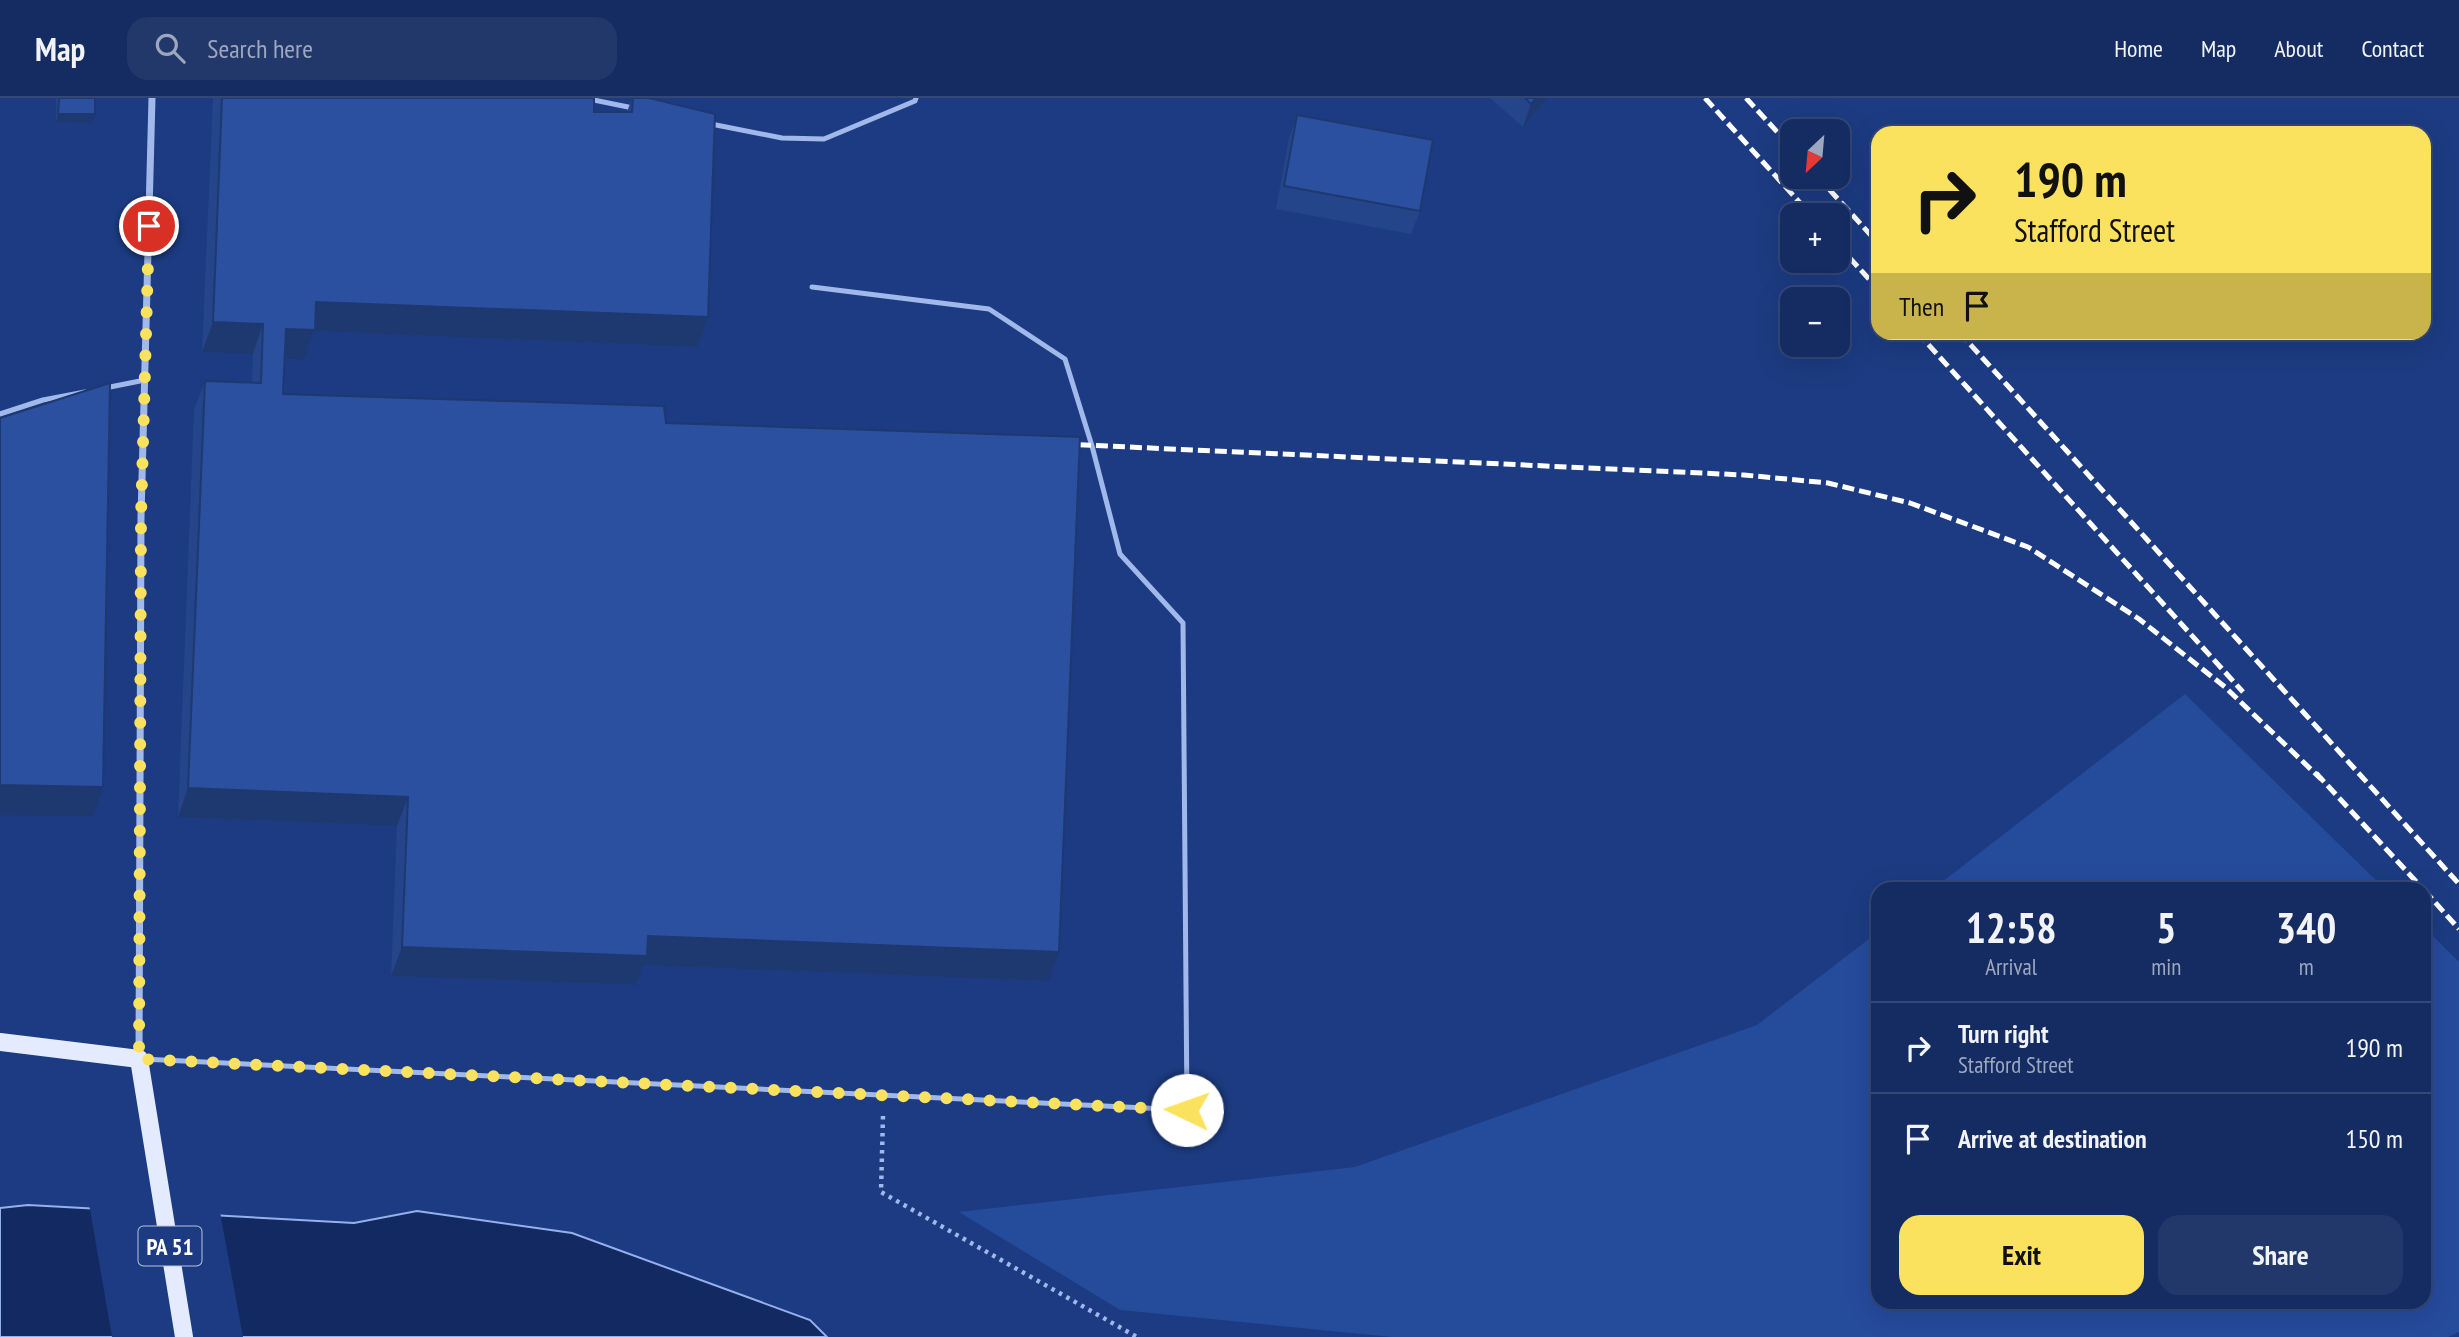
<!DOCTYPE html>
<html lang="en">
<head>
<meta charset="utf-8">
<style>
	body { margin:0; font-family:"PT Sans Narrow",sans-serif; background:#22386b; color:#f1f3f6; height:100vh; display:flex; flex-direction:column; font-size:26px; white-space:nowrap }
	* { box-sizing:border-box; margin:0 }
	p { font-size:23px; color:#9da7be }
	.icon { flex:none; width:38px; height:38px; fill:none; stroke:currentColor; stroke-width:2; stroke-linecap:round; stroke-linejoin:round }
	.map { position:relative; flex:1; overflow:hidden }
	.details { position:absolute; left:1871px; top:784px; width:560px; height:427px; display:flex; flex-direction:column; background:#152c62; border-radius:21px; box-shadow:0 7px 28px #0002,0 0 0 2px #344877 }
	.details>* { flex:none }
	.hud { position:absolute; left:1871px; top:28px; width:560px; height:214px; border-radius:21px; box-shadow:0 7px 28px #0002,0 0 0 2px #344877; background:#fbe25e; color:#111; overflow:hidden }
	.needle { width:46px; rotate:206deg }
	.fabs { position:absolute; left:1780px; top:21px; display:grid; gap:14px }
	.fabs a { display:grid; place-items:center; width:70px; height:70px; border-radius:14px; background:#152c62; box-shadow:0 7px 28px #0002,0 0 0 2px #344877; font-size:35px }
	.pin { position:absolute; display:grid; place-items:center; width:60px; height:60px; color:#fff; margin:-30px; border:4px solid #fff; border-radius:50%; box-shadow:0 2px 7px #0007 }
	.me { position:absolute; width:77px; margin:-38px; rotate:273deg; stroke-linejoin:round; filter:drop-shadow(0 0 5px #0008) }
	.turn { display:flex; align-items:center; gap:24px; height:147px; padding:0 28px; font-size:32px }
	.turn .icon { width:91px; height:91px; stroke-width:2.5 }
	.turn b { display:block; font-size:49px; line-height:60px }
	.then { display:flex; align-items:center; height:66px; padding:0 28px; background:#0003; gap:14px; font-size:26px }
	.eta { display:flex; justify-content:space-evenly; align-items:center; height:119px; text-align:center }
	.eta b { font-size:42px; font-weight:800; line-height:49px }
	.cta { display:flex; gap:14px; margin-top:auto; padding:14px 28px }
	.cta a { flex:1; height:80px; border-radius:21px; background:#fbe25e; color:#111; font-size:28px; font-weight:800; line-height:80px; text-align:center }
	.cta a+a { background:#22386b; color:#f1f3f6 }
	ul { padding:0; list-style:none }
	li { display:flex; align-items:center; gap:21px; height:91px; padding:0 28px; border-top:2px solid #344877 }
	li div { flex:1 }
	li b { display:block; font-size:26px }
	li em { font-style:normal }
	header { display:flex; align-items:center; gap:42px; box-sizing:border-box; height:98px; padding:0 35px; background:#152c62; border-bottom:2px solid #344877 }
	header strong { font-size:33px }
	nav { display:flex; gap:38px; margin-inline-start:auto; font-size:24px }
	.search { width:490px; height:63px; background:#22386b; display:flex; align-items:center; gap:18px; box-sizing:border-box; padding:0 24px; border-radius:21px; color:#9da7be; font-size:26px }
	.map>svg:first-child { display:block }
</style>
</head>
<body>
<header>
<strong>Map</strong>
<div class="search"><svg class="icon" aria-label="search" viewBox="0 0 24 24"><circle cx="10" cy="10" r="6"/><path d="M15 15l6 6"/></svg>Search here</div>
<nav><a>Home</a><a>Map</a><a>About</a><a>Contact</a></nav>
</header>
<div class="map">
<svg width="2459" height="1239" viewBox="0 0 2459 1239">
	<rect width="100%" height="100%" fill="#1c3b82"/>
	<path fill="#254b9b" d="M2185,596L2385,791H1933Z
		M2424,829L2459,864V1234L2448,1239H1392L1120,1212L959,1114L1355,1069L1757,927L1878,834V1204H2424Z"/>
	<path fill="#122a61" stroke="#94b1ec" stroke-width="2" d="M28,1107L354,1125L417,1113L572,1135L810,1222L827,1239H0V1110Z"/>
	<path fill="#1c3b82" d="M89,1106L220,1114L243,1239H112Z"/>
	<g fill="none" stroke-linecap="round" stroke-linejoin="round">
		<path stroke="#a1b8ea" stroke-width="4.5" stroke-dasharray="3.5 5" stroke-linecap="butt" d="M883,1018L881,1094L1137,1239"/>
		<path stroke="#a1b8ea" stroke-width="5" d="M584,0L633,10
			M711,26L782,40L824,41L915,3L916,0
			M105,290L145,282
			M0,316L43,302L85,294
			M142,961L1187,1012L1183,525L1120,456L1092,348L1065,261L989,211L812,189"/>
		<path stroke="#a1b8ea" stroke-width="7" d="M139,960L141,419L152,0"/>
		<path stroke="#e5ebfe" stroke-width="18" d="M0,944L139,961L184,1239"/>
		<path stroke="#fff" stroke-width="5" stroke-dasharray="12 5" stroke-linecap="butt" d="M1705,0L1811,117
			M1746,0L1792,50
			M1818,79L1878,145
			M1838,147L1878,191
			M1917,234L2243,594
			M1959,234L2459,786
			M1062,346L1744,377L1828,385L1910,405L2028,449L2139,521L2225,589L2321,681
			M2316,675L2423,791
			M2424,792L2459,831"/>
	</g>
	<path fill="#25458a" d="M56,0H95L92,25L56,24Z
		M213,0H594V14H627L632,0H649L708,219L697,249L314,233L304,262L285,261L283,296L666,325L1059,854L1049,883L643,867L636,887L391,878L397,728L178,719L194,312L205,283L252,285L253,256L202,254Z
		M1490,0H1547L1523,29Z
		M1297,17L1420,113L1411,136L1276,111L1289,40Z"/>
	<path fill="#1e3870" d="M1536,0H1547L1523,29L1531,6Z
		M58,16H95L92,25L56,24Z
		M316,204L708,219L697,249L314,233L304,262L276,260L286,231Z
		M213,224L263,226L253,256L202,254Z
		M0,687L103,689L93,718L0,717Z
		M188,690L408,699L397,728L178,719Z
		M648,838L1059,854L1049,883L643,867L636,887L391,878L402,849Z"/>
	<path fill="#2b50a0" stroke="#1e3870" stroke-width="2" d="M59,0H95V16H58Z
		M222,0H594V14H632L633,0H649L715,16L708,219L316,204L315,232L286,231L283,296L664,308L666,325L1080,339L1059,854L648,838L647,858L402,849L408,699L188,690L205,283L261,285L263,226L213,224Z
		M1525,0H1536L1531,6Z
		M1297,17L1433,42L1420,113L1284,88Z
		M110,285L103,689L0,687V320Z"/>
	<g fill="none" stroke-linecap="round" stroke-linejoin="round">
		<path stroke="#fbe25e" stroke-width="12" stroke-dasharray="0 21.6" d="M149,128L141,419L139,961L1187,1012"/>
	</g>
	<g text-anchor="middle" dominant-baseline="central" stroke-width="7" stroke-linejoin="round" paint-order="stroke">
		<rect fill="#1c3b82" stroke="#bbc4da" stroke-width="2" x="138.5" y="1128.5" width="63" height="39" rx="5"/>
		<g font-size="23" font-weight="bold" fill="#fff">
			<text x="170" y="1148">PA 51</text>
		</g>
	</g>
</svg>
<div class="fabs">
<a><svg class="needle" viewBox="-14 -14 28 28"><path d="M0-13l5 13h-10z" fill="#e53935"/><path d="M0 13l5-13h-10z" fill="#9da7be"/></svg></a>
<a>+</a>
<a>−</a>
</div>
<div class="pin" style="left:149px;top:128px;background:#d93025"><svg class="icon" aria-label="arrive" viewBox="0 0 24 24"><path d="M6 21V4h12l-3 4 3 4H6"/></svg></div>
<svg class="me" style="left:1187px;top:1012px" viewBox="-20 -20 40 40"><circle r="19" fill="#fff"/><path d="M0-13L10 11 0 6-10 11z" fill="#fbe25e"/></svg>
<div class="hud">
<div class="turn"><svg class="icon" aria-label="right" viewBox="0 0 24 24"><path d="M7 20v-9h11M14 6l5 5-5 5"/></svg><div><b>190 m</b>Stafford Street</div></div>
<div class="then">Then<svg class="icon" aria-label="arrive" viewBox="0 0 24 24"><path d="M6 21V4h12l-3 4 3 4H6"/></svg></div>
</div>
<section class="details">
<div class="eta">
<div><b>12:58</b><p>Arrival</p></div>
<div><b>5</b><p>min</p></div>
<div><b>340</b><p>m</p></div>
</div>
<ul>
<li><svg class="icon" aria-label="right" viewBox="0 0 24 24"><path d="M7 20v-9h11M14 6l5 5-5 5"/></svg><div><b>Turn right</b><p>Stafford Street</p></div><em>190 m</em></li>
<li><svg class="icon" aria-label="arrive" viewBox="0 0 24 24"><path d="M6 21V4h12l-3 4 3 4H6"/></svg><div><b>Arrive at destination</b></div><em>150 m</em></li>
</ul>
<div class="cta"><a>Exit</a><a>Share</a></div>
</section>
</div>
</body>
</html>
